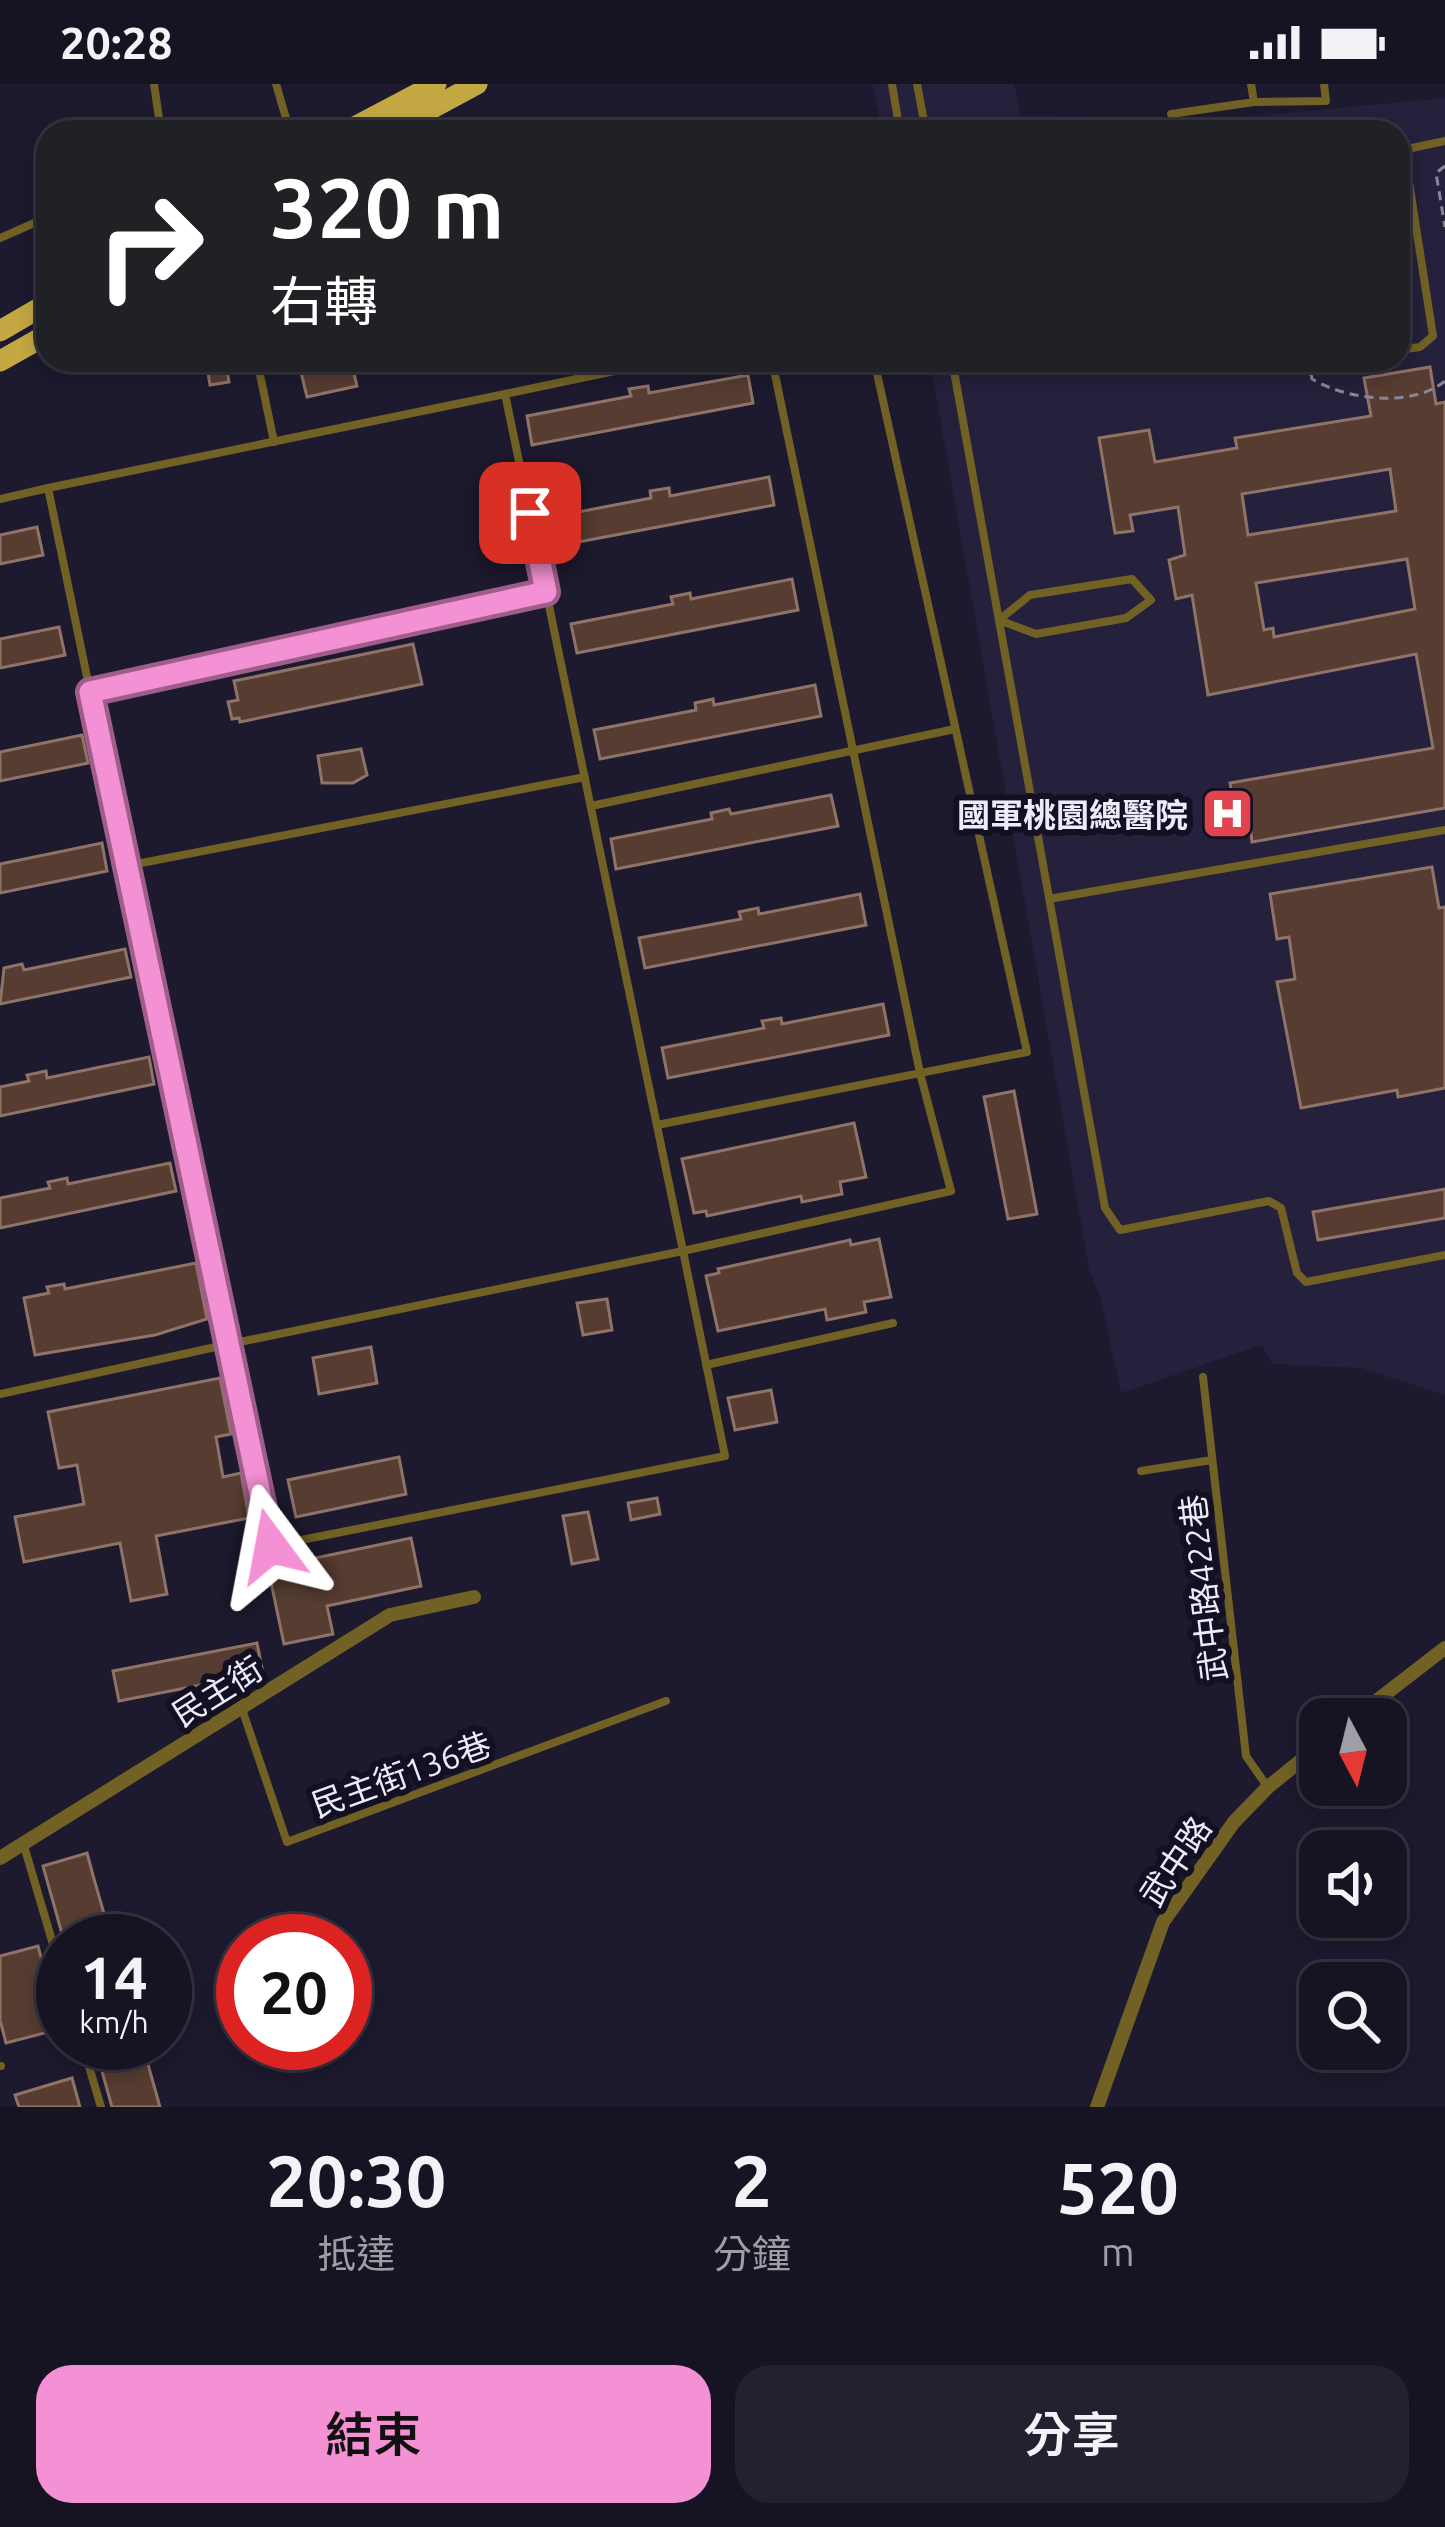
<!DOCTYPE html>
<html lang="zh-TW">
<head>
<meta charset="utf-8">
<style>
	body { margin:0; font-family:Ubuntu,"Noto Sans TC",sans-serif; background:#23202f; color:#f1f3f6; height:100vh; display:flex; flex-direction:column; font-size:45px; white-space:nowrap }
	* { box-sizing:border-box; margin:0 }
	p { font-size:39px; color:#9e9ea5 }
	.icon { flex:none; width:66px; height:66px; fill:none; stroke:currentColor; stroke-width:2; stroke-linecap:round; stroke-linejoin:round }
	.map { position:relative; height:2023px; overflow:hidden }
	.side { display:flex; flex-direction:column; background:#161322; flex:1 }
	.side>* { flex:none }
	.guide { position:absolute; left:36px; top:36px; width:1374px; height:252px; border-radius:36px; box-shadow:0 6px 18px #0003,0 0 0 3px #353240; background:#202124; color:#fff; overflow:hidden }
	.needle { width:78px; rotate:173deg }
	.tools { position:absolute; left:1299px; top:1614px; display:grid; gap:24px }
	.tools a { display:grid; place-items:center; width:108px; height:108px; border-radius:24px; background:#161322; box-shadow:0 6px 18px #0003,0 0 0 3px #353240; font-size:60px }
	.speed { position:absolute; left:36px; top:1830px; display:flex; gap:24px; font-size:60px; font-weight:700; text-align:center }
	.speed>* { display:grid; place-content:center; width:156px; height:156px; border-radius:50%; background:#161322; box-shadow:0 6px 18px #0003,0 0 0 3px #353240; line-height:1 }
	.speed small { font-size:30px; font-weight:400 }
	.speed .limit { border:18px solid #d22; background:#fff; color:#111 }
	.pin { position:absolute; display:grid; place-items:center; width:102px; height:102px; color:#fff; margin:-51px; border-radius:24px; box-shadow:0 6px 18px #0006 }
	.me { position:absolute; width:132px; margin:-66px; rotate:347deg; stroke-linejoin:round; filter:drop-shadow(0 0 9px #0008) }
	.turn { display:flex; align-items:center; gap:42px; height:252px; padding:0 36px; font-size:54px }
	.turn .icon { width:156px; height:156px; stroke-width:2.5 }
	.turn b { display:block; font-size:84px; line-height:102px }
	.eta { display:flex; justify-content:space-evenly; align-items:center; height:204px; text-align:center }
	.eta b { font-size:72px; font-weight:600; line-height:84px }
	.button { display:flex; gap:24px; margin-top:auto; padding:24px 36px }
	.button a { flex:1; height:138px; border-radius:36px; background:#f491d4; color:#111; font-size:48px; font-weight:600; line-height:138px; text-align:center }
	.button a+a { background:#23202f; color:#f1f3f6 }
	.status { display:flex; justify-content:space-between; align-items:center; height:84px; padding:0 60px; background:#161322; direction:ltr }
	.status svg { height:33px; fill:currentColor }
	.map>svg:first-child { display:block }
</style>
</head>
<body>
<div class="status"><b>20:28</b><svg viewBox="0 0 49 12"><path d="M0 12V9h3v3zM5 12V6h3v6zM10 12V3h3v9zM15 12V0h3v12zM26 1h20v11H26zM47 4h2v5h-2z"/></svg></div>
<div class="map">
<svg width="1445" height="2023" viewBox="0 0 1445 2023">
	<rect width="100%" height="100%" fill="#1d192e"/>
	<path fill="#25203b" d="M872,0H1014L1021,32L1128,33L1136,43L1445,14V1311L1361,1284L1272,1280L1262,1261L1121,1309L1101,1216L1089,1185L930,276H1398V48H883Z"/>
	<path fill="#563c31" stroke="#907367" stroke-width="3" fill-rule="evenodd" d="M206,276H225L229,298L210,301Z
		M298,276H351L357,302L307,313Z
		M1430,283L1436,320L1445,318V724L1252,758L1251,749L1239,751L1230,699L1433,664L1416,570L1208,611L1192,511L1176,515L1169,476L1185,471L1178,423L1130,431L1133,447L1115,449L1099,354L1149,346L1155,378L1237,364L1235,354L1371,332L1364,294ZM1390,385L1396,427L1248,451L1242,410ZM1407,475L1415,525L1274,553L1273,544L1264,546L1256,499Z
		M748,291L753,319L532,361L527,332L631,312L629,305L648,302L649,309Z
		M769,393L774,421L552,463L547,434L651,414L650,407L669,404L670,412Z
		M37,443L43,471L0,480V451Z
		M792,495L798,526L577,569L571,540L673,520L671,513L690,509L691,515Z
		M59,543L65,571L0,584V555Z
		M413,560L422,600L240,638L239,634L232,635L228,618L238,616L234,597Z
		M815,601L821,632L600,675L594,646L696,626L695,619L713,615L714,621Z
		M82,651L88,679L0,697V668Z
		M361,665L367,691L353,699H322L318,672Z
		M831,711L838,742L616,785L611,755L712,735L711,729L729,725L731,730Z
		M102,759L107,787L0,809V780Z
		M1432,783L1439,824L1445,823V1004L1398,1013L1397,1006L1301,1024L1277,898L1295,895L1289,853L1277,855L1270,810Z
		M860,810L866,841L645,884L639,854L741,835L739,828L758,824L759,830Z
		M125,865L131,893L0,920L4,884L22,880L24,886Z
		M883,920L889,951L668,994L662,964L764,944L762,937L781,934L782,940Z
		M149,973L154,1000L0,1032V1003L29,997L27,991L46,987L47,994Z
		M1014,1007L1037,1130L1008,1135L984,1013Z
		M854,1039L866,1093L840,1098L842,1110L802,1118L801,1112L707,1132L706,1127L694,1129L682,1075Z
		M170,1079L176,1107L0,1144V1114L50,1104L48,1098L67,1094L68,1100Z
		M1445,1105V1134L1318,1156L1313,1128Z
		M879,1155L891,1213L864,1218L866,1228L827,1236L825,1225L718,1247L706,1192L719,1189L718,1185L850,1156L851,1161Z
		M196,1179L207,1235L155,1251L35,1271L24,1214L49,1209L47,1203L64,1200L65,1205Z
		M607,1215L612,1246L583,1251L577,1219Z
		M371,1263L377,1299L319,1310L313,1274Z
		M220,1294L231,1350L216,1353L223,1393L241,1389L249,1434L156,1452L167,1510L131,1517L120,1459L24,1478L15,1433L84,1420L77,1381L59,1384L48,1328Z
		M771,1306L777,1338L735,1346L728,1314Z
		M399,1373L406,1410L296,1433L288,1396Z
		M657,1414L660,1430L631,1436L628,1419Z
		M588,1428L598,1475L572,1480L563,1432Z
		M411,1454L421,1502L327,1522L333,1550L284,1560L268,1484Z
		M257,1559L263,1589L119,1617L113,1587Z
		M87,1769L94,1795L112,1857H64L43,1782Z
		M38,1862L60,1945L6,1959L0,1936V1872Z
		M94,1959H142L160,2023H112Z
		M72,1994L80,2023H19L15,2011Z"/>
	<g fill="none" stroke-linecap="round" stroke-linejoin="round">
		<path stroke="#898698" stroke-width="3" stroke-dasharray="9 6" stroke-linecap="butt" d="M1445,82L1436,89L1445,143
			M1308,276L1312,295C1347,316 1412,324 1445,297"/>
		<path stroke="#716125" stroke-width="8" d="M154,0L161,48
			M276,0L290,48
			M892,0L900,48
			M917,0L926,48
			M1251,0L1254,18
			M1171,30L1254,18L1326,17L1324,0
			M1398,67L1445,57
			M37,139L48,165
			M0,154L48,133
			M1398,266L1420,263L1433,252L1404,66
			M257,276L274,358
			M952,276L1105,1124L1120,1146L1269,1117L1281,1124L1297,1189L1306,1198L1445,1171
			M505,310L683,1167L225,1261L48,404Z
			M505,310L667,276
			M0,415L48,404
			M1132,495L1151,516L1126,534L1036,550L999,536L1030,511Z
			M90,608L546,508
			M591,722L955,645
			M126,782L585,693
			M1049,815L1445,746
			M657,1041L1027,968L874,276
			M706,1281L893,1239
			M1203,1293L1246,1672L1267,1702
			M0,1310L225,1261L271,1462L725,1372L683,1167L951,1107L920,989L772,276
			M1141,1387L1212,1376
			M242,1625L287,1758L666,1617
			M24,1762L63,1894
			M82,1959L101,2023
			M0,1982H1"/>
		<path stroke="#716125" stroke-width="14" d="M1353,1635L1445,1564
			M0,1774L390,1531L474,1513
			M1097,2023L1163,1838L1234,1738L1268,1703L1320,1661"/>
		<path stroke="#c2a742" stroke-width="21" d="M345,48L436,0
			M388,48L477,0
			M0,247L48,219
			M0,277L48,250"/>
	</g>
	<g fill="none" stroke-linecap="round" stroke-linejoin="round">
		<defs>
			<path id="route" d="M271,1462L90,608L546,508L530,429"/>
		</defs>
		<use href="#route" stroke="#9f5e8a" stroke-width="30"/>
		<use href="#route" stroke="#f491d4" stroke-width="21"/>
	</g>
	<defs>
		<symbol id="hospital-square" viewBox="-11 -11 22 22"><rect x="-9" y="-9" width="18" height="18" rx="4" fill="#e0444e" stroke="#141024"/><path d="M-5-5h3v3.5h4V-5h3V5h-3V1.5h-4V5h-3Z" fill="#fff"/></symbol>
	</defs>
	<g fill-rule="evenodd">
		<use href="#hospital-square" x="1198" y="700" width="59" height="59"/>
	</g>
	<g text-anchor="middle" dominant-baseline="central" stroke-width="12" stroke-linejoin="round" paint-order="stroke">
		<g font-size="33" font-weight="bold" fill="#ecebfa" stroke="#141024" text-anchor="end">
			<text x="1188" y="730">國軍桃園總醫院</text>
		</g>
		<g font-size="33" fill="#ecebfa" stroke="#141024">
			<text transform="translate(1203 1504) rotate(-97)">武中路422巷</text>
			<text transform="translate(217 1607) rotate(-32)">民主街</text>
			<text transform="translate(401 1690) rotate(-20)">民主街136巷</text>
			<text transform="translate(1175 1777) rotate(-56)">武中路</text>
		</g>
	</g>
</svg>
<div class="tools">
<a><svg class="needle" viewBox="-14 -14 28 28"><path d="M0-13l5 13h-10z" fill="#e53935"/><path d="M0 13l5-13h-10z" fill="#9e9ea5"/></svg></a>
<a><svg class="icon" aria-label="sound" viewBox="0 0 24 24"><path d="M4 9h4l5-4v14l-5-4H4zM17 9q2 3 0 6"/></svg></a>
<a><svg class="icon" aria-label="search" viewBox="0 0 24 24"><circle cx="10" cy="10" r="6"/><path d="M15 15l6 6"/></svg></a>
</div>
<div class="speed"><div>14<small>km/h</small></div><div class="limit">20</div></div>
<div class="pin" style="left:530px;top:429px;background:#d93025"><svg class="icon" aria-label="arrive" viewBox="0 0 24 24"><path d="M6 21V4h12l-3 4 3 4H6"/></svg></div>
<svg class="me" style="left:271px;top:1462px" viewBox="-20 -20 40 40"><path d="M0-17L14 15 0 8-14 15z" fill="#f491d4" stroke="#fff" stroke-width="4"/></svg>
<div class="guide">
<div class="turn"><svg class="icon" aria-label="right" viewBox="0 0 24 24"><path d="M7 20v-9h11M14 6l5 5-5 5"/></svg><div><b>320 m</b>右轉</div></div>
</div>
</div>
<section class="side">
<div class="eta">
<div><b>20:30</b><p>抵達</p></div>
<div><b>2</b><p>分鐘</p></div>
<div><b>520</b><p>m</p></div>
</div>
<div class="button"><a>結束</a><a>分享</a></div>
</section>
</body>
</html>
